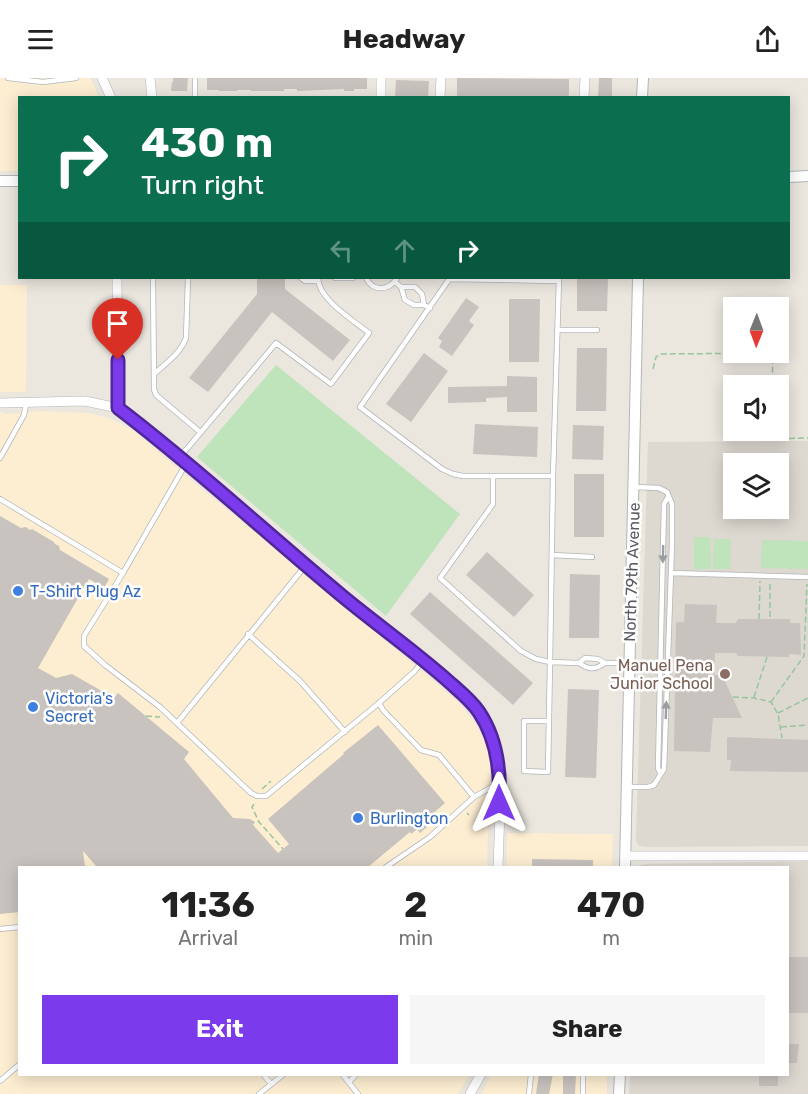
<!DOCTYPE html>
<html lang="en">
<head>
<meta charset="utf-8">
<style>
	body { margin:0; font-family:Rubik,sans-serif; background:#f6f6f6; color:#222; height:100vh; display:flex; flex-direction:column; font-size:22px; white-space:nowrap }
	* { box-sizing:border-box; margin:0 }
	p { font-size:20px; color:#767676 }
	.icon { flex:none; width:33px; height:33px; fill:none; stroke:currentColor; stroke-width:2; stroke-linecap:round; stroke-linejoin:round }
	.map { position:relative; flex:1; overflow:hidden }
	.side { position:absolute; left:18px; top:788px; width:771px; height:210px; display:flex; flex-direction:column; background:#fff; border-radius:0px; box-shadow:0 3px 15px #0003 }
	.side>* { flex:none }
	.top-card { position:absolute; left:18px; top:18px; width:772px; height:183px; border-radius:0px; box-shadow:0 3px 15px #0003; background:#0b6e4f; color:#fff; overflow:hidden }
	.needle { width:39px; rotate:181deg }
	.tools { position:absolute; left:723px; top:219px; display:grid; gap:12px }
	.tools a { display:grid; place-items:center; width:66px; height:66px; border-radius:0px; background:#fff; box-shadow:0 3px 15px #0003; font-size:30px }
	.pin { position:absolute; display:grid; place-items:center; width:51px; height:51px; color:#fff; margin:-62px -26px; border-radius:50% 50% 50% 0; rotate:-45deg; box-shadow:0 0 6px #0007 }
	.pin .icon { rotate:45deg }
	.me { position:absolute; width:66px; margin:-33px; rotate:0deg; stroke-linejoin:round; filter:drop-shadow(0 0 4px #0008) }
	.turn { display:flex; align-items:center; gap:21px; height:126px; padding:0 24px; font-size:27px }
	.turn .icon { width:78px; height:78px; stroke-width:2.5 }
	.turn b { display:block; font-size:42px; line-height:51px }
	.lanes { display:flex; align-items:center; height:57px; padding:0 24px; background:#0003; justify-content:center; gap:30px; direction:ltr }
	.lanes .off { opacity:.35 }
	.eta { display:flex; justify-content:space-evenly; align-items:center; height:102px; text-align:center }
	.eta b { font-size:36px; font-weight:700; line-height:42px }
	.primary-button { display:flex; gap:12px; margin-top:auto; padding:12px 24px }
	.primary-button a { flex:1; height:69px; border-radius:0px; background:#7c3aed; color:#fff; font-size:24px; font-weight:700; line-height:69px; text-align:center }
	.primary-button a+a { background:#f6f6f6; color:#222 }
	header { display:flex; justify-content:space-between; align-items:center; height:78px; padding:0 24px; background:#fff; font-size:27px; font-weight:700 }
	.map>svg:first-child { display:block }
</style>
</head>
<body>
<header><svg class="icon" aria-label="menu" viewBox="0 0 24 24"><path d="M4 6h16M4 12h16M4 18h16"/></svg>Headway<svg class="icon" aria-label="share" viewBox="0 0 24 24"><path d="M12 15V3M7 8l5-5 5 5M5 13v7h14v-7"/></svg></header>
<div class="map">
<svg width="808" height="1016" viewBox="0 0 808 1016">
	<rect width="100%" height="100%" fill="#ebe7df"/>
	<path fill="#fdeed2" d="M0,0H90L99,19L20,20L19,93H0Z
		M0,207H27L26,314H0Z
		M42,333L88,335L109,340L133,352L203,412L258,456L308,499L434,603L461,627L475,645L486,666L490,688L487,789H20V996H470L458,1016H0V334L8,336Z
		M507,755L613,756L612,789H507Z
		M491,996H607V1016H482Z"/>
	<path fill="#ddd8d0" fill-rule="evenodd" d="M808,363V768L645,769L638,767L636,762L648,364ZM734,386H778V430H734Z
		M808,783V1016H629L630,996H788V789H637L638,788L644,786Z"/>
	<path fill="#bfe3ba" d="M276,287L460,436L386,538L197,379Z
		M694,459H710L711,491H694Z
		M714,461H731L730,491H713Z
		M762,462L808,463V491L761,490Z"/>
	<path fill="#c8c3be" d="M173,0H188L187,13H171L172,4H173Z
		M207,0H367V11H354V13H344V11L297,13V11H284V13H251V12H237V13H219V12H207Z
		M457,0L569,1V16L568,20H457Z
		M599,0H612V19H598Z
		M396,2L429,3L428,20H395Z
		M257,200H285V211L350,262L333,283L272,234L208,314L189,300L257,216Z
		M577,200H608L607,233H577Z
		M466,220L479,229L469,243L474,247L452,278L439,269L442,263L438,260Z
		M509,221H540L539,284H509Z
		M577,270H607L606,333H576Z
		M424,275L448,293L411,344L386,326Z
		M507,298L537,299V334H507V319L486,320V324L448,325V309L507,308Z
		M475,346L538,349L537,379L473,376Z
		M573,347L604,348L603,382L572,381Z
		M574,396H604V459H574Z
		M0,438L21,450L26,449L30,452L32,451L54,464L55,466L59,468L60,472L109,501L104,510L89,501L38,590L56,600L72,596L114,620L118,615L189,674L184,681L233,740L250,741L255,744L253,747L278,775L289,766L268,741L344,676L343,675L378,647L445,725L429,739L430,740L424,745L427,749L420,755L417,751L411,756L410,754L368,789H97L83,773L85,789H20V834L0,836Z
		M487,474L534,517L514,539L466,497Z
		M570,496L600,497L599,560H569Z
		M430,514L533,605L513,627L410,536Z
		M685,526L717,527L716,545H736L738,541H790V545H800L801,577L789,576V579L738,578L736,575H715L714,597H722L742,640H713L710,674L674,673L676,544H684Z
		M568,611L599,612L596,700L565,699Z
		M727,659L808,662V694L730,693L731,682H727Z
		M532,781L593,782V789H532Z
		M788,879H808V935H788Z
		M788,966H799L797,985H788Z
		M539,996H553L549,1016H536Z
		M563,996H576L575,1016H563Z
		M759,996H778V1008H759Z"/>
	<g fill="none" stroke-linecap="round" stroke-linejoin="round">
		<defs>
			<path id="service" d="M8,0L43,4L76,0
				M195,0V20
				M153,200L154,311L156,317L200,354
				M301,200L305,203H318
				M335,200H353
				M366,200C373,214 389,213 397,200
				M450,200L360,329L442,391L453,396L463,398H553
				M450,201L558,203
				M395,204L401,209L405,222L414,227H424L430,230
				M401,209H415L422,216L424,227
				M557,252H597
				M154,296C166,285 180,276 186,260L188,200
				M180,379L276,265L331,306L369,255C353,242 318,221 318,200
				M0,380L24,337L26,326
				M187,384L123,495L84,558V568L105,587L160,629L251,715L257,718H266L379,625L415,593L423,582
				M493,398V426L440,500L521,573L536,581L550,584L553,398L559,200
				M0,421L123,495
				M552,477L592,479
				M671,495L808,499
				M248,556L300,603L345,654
				M579,585C589,592 595,592 605,585
				M379,625L383,632L421,672L439,677L474,719
				M549,643H524V693L548,694L550,584L579,585L585,580L598,581L605,585H628
				M177,645L306,487
				M660,695L658,690L664,426L668,419
				M628,709H648L654,707L664,691L672,466V426L667,414L659,410L635,409
				M386,789L430,759L474,719L499,705
				M0,851L20,849
				M263,996L271,1006
				M342,996L358,1016
				M0,1003L20,986
				M349,1004L357,996
				M259,1016L284,996
				M529,1016L531,996
				M583,1016V996"/>
			<path id="minor" d="M102,0L111,20
				M150,0L152,20
				M381,20V0
				M440,20L441,0
				M584,20L585,0
				M117,200L118,330
				M0,325L85,323L118,330L152,356L187,384L321,500L423,582L460,614L475,629L481,636L487,647L497,674L501,704L498,789
				M625,778H808
				M470,1016L481,996"/>
			<path id="tertiary" d="M642,20L643,0
				M789,99L808,98
				M0,103H20
				M625,789L638,200
				M619,1016L620,996"/>
		</defs>
		<use href="#service" stroke="#b2b6ba" stroke-width="6"/>
		<use href="#minor" stroke="#b2b6ba" stroke-width="10"/>
		<use href="#tertiary" stroke="#b2b6ba" stroke-width="12"/>
		<path stroke="#96c69e" stroke-width="1.5" stroke-dasharray="6 3" stroke-linecap="butt" d="M653,291L656,279L661,276L773,275L772,308
			M771,352V361L808,360
			M770,506V541
			M759,541L760,503
			M733,619L754,620L771,624L778,636L782,660
			M754,619L767,579
			M771,624L804,578L807,506
			M778,635L808,620
			M146,638L160,639
			M781,649L808,647
			M262,711L271,703
			M254,726L252,729L259,744L283,771
			M467,735L469,737"/>
		<use href="#service" stroke="#fff" stroke-width="4.5"/>
		<use href="#minor" stroke="#fff" stroke-width="9"/>
		<use href="#tertiary" stroke="#fff" stroke-width="10"/>
	</g>
	<defs><path id="oneway-solid" d="M-6-.8H1V-3.2L6.5 0L1 3.2V.8H-6Z" transform="scale(1.5)"/></defs>
	<g fill="#9b9da0">
		<use href="#oneway-solid" transform="translate(663 476) rotate(91)"/>
		<use href="#oneway-solid" transform="translate(666 632) rotate(-88)"/>
	</g>
	<g fill="none" stroke-linecap="round" stroke-linejoin="round">
		<defs>
			<path id="route" d="M118,282V330C196,389 266,455 341,517C376,546 413,572 447,602C458,612 471,622 479,634C497,661 501,693 499,725"/>
		</defs>
		<use href="#route" stroke="#51269a" stroke-width="15"/>
		<use href="#route" stroke="#7c3aed" stroke-width="10"/>
	</g>
	<g fill="#3f7fe0" stroke="#fff" stroke-width="2">
		<circle cx="18" cy="513" r="6"/>
		<circle cx="33" cy="629" r="6"/>
		<circle cx="358" cy="740" r="6"/>
	</g>
	<circle fill="#8d6e63" stroke="#fff" stroke-width="2" cx="725" cy="596" r="6"/>
	<g text-anchor="middle" dominant-baseline="central" stroke-width="5" stroke-linejoin="round" paint-order="stroke">
		<g font-size="16" fill="#585c60" stroke="#fff">
			<text transform="translate(632 494) rotate(-88)">North 79th Avenue</text>
		</g>
		<g font-size="16" fill="#366cbe" stroke="#fff" text-anchor="start">
			<text x="30" y="513">T-Shirt Plug Az</text>
			<text x="45" y="620">Victoria's<tspan x="45" dy="18">Secret</tspan></text>
			<text x="370" y="740">Burlington</text>
		</g>
		<g font-size="16" fill="#785e54" stroke="#fff" text-anchor="end">
			<text x="713" y="587">Manuel Pena<tspan x="713" dy="18">Junior School</tspan></text>
		</g>
	</g>
</svg>
<div class="tools">
<a><svg class="needle" viewBox="-14 -14 28 28"><path d="M0-13l5 13h-10z" fill="#e53935"/><path d="M0 13l5-13h-10z" fill="#767676"/></svg></a>
<a><svg class="icon" aria-label="sound" viewBox="0 0 24 24"><path d="M4 9h4l5-4v14l-5-4H4zM17 9q2 3 0 6"/></svg></a>
<a><svg class="icon" aria-label="layers" viewBox="0 0 24 24"><path d="M12 4l9 5-9 5-9-5zM3 14l9 5 9-5"/></svg></a>
</div>
<div class="pin" style="left:118px;top:282px;background:#d93025"><svg class="icon" aria-label="arrive" viewBox="0 0 24 24"><path d="M6 21V4h12l-3 4 3 4H6"/></svg></div>
<svg class="me" style="left:499px;top:725px" viewBox="-20 -20 40 40"><path d="M0-17L14 15 0 8-14 15z" fill="#7c3aed" stroke="#fff" stroke-width="4"/></svg>
<div class="top-card">
<div class="turn"><svg class="icon" aria-label="right" viewBox="0 0 24 24"><path d="M7 20v-9h11M14 6l5 5-5 5"/></svg><div><b>430 m</b>Turn right</div></div>
<div class="lanes"><svg class="icon off" aria-label="left" viewBox="0 0 24 24"><path d="M17 20v-9H6M10 6l-5 5 5 5"/></svg><svg class="icon off" aria-label="ahead" viewBox="0 0 24 24"><path d="M12 20V5M6 11l6-6 6 6"/></svg><svg class="icon" aria-label="right" viewBox="0 0 24 24"><path d="M7 20v-9h11M14 6l5 5-5 5"/></svg></div>
</div>
<section class="side">
<div class="eta">
<div><b>11:36</b><p>Arrival</p></div>
<div><b>2</b><p>min</p></div>
<div><b>470</b><p>m</p></div>
</div>
<div class="primary-button"><a>Exit</a><a>Share</a></div>
</section>
</div>
</body>
</html>
